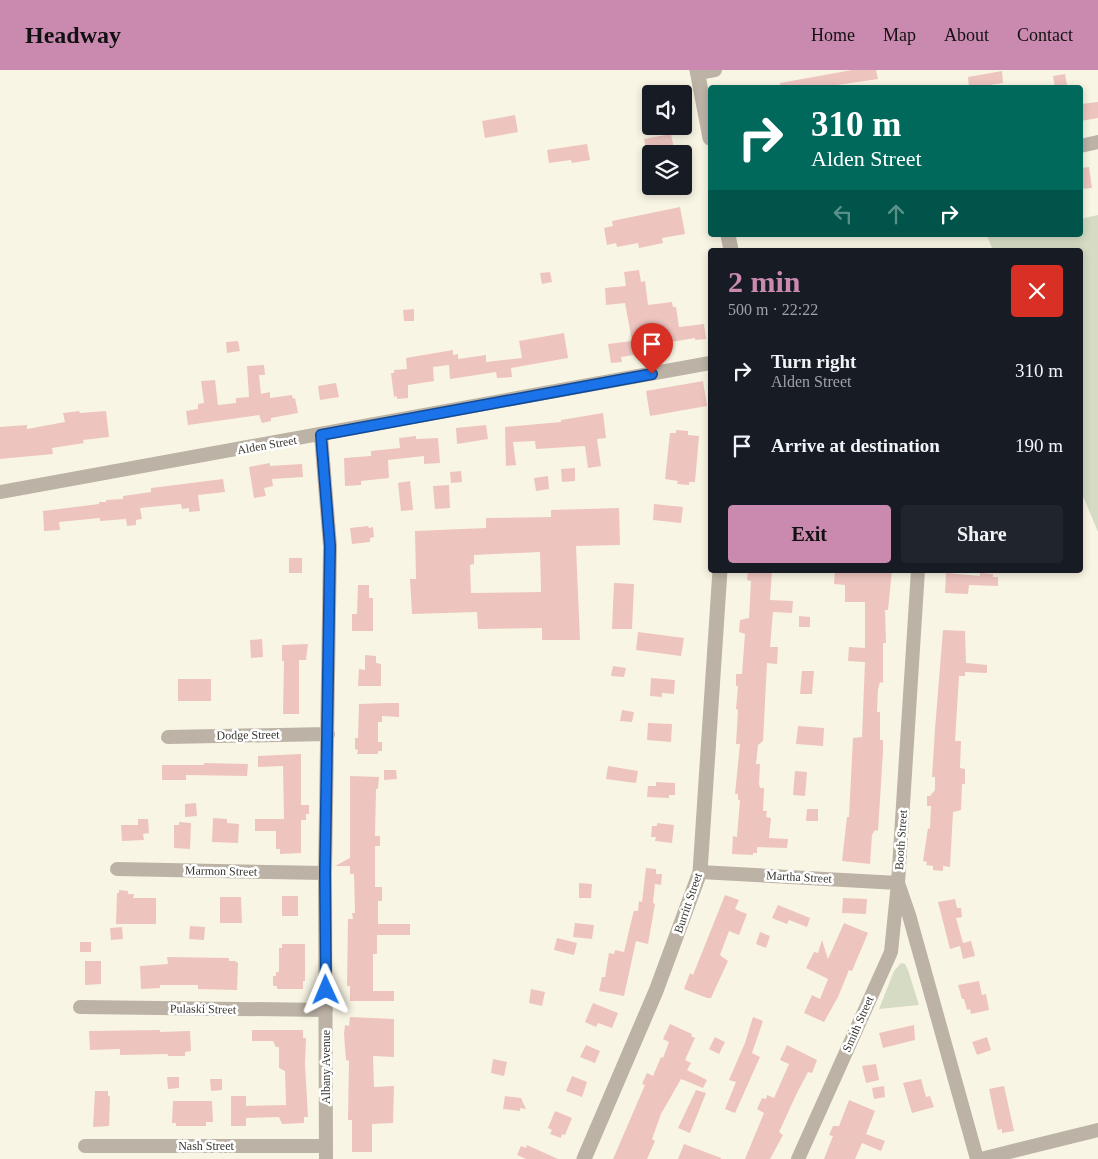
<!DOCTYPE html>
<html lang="en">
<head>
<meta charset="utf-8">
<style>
	body { margin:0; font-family:Georgia,serif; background:#20242c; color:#f1f3f6; height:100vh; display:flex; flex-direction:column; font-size:19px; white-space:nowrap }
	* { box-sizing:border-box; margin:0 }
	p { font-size:16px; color:#9ea1a6 }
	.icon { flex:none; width:28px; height:28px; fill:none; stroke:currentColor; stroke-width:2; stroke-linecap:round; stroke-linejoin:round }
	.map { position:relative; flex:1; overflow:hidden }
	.sheet { position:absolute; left:708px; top:178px; width:375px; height:325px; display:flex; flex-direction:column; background:#171b24; border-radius:5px; box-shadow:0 2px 8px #0003 }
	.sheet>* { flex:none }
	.guide { position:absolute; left:708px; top:15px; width:375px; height:152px; border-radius:5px; box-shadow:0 2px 8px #0003; background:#00695c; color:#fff; overflow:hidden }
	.fabs { position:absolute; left:642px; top:15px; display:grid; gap:10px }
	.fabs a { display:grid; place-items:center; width:50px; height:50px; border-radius:5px; background:#171b24; box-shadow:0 2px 8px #0003; font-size:25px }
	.pin { position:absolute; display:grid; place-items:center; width:42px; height:42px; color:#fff; margin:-51px -21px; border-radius:50% 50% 50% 0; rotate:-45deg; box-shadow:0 0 5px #0007 }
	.pin .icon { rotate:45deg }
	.me { position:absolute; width:55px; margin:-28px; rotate:359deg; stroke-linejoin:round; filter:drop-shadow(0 0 4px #0008) }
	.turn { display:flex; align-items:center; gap:18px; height:105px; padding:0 20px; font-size:22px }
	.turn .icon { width:65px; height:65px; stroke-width:2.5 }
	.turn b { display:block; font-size:35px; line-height:42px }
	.lanes { display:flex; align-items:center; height:48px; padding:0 20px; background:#0003; justify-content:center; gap:25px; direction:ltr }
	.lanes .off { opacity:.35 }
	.round { display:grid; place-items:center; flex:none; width:52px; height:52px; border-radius:5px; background:#20242c }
	.headline { display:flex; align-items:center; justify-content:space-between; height:85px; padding:0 20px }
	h1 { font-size:30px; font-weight:800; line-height:38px; color:#ca89ae }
	.button { display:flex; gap:10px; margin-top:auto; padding:10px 20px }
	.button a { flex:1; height:58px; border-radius:5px; background:#ca89ae; color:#111; font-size:20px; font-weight:800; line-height:58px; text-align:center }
	.button a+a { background:#20242c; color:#f1f3f6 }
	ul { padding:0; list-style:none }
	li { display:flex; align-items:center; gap:15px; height:75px; padding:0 20px }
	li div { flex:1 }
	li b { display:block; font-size:19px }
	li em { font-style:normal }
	header { display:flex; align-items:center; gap:30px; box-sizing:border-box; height:70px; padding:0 25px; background:#ca89ae; color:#111 }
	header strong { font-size:24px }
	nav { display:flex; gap:28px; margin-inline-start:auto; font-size:18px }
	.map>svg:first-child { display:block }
</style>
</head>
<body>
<header>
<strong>Headway</strong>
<nav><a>Home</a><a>Map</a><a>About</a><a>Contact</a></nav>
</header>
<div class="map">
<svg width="1098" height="1089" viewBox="0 0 1098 1089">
	<rect width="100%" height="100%" fill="#f9f5e4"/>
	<path fill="#d5dcc3" d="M1098,145V462L1080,419V180H993L987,166L1080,165V149Z
		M901,893L905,894L908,900L919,935L879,939L894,901Z"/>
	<path fill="#eec4bf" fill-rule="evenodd" d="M852,0H876L878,9L837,15V18H780V13Z
		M1002,1L1003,13L969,18L968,7Z
		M1065,4L1067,15L1055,17L1053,6Z
		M1098,32V48L1080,51V34Z
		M515,45L518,62L485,68L482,51Z
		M671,64L674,79L663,81L664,84H647L644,69Z
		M587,74L590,90L572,93L571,90L549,93L547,80Z
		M1089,97L1092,118L1080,119V98Z
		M680,137L685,164L662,168L663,173L639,178L638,173L617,177L616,173L607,175L604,158L613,156L612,151Z
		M639,200L641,212L645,211L648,235L672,232L673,237H676L679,257L704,254L706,269L695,270V268L671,272L672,279L621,287L622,292L611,293L608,274L632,271L625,233L606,235L605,218L626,216L624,202Z
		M550,202L552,212L542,214L540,203Z
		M414,239V251H404L403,240Z
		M564,263L568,288L511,298L512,307L497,308L496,302L450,309L449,295L433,297L434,311L408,315V328L397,329V326L394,327L391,303H394V300L407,299L406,288L453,280V285L458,284V289L486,285V292L522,288L519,271Z
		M238,271L240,281L227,283L226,272Z
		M264,295L265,305H259L261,324L270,322V328L292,325L293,329L295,328L298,343L271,348V351L262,353L259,345L188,355L186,341L198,339V334L204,333L201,311L215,310L218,335L236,333V328L249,327L247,296Z
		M703,311L707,336L650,346L646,321Z
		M336,313L339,327L320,330L318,316Z
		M79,341L80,343L106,341L109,367L83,370L84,373L52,378L53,384L0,389V357L27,355V359L65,352L63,343Z
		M603,343L606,368L597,369L601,396L588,398L585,376L536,379L535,371L513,372L516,395L506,396L505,357L561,352V350Z
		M486,355L488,369L457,374L456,358Z
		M676,360L688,361V365L699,366L695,412H689V415L677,414L678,411L665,409L670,363H676Z
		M416,366V369L438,368L440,393L424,394V386L388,390L389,408L361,411V415L345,416L344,388L371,386V381L400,378L399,368Z
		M270,393V396L302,394L303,407L272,409L273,416L264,418L266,426L254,428L249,397Z
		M575,398V411L562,412L561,399Z
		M461,401L462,412L451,413L450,402Z
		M548,406L549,419L536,421L534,408Z
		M223,409L225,422L198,425L200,441L189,442V438L182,439L181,434L140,438L142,449L136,450V455L127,456L126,449L100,451V448L59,452L60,460L44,461L43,441L99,434V432H106V430L123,429V426L151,422V418Z
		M410,411L413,440L401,441L398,413Z
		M449,415L450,438L435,439L433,416Z
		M654,434L683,437L681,453L653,450Z
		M619,438L620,475L576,476L580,570H542V558L478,559L477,542L412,544L410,509H416L415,461L486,458V448L551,447V440ZM540,482L541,522L471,523L470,495L474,494V485Z
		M368,456L369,458L373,457L374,467L370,468V472L352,474L350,458Z
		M289,488H302V503H289Z
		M748,500L772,501L770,530L793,531L792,543L773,542L770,577H778L777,594L767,593L763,671L758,675L756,694H760L759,714L760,718H764L763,741H767L766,747L771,748L769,768L788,769L787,778L757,777V783H753V785L732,784L733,766L737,767L740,730H738V724H735L740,674H736L738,640L736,639L738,616H736V604H742L745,564L739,562L740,550L749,548L751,511L747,510Z
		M835,500H892L888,540H885L886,573H883V613L880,612L878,619L877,642H880V670H883V682L878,761L875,760L872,765L870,794L842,791L847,747H849L853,668L862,667L865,592L848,591L849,577L865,578V532H845V515L834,514Z
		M946,503L980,506V503L993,504V507H998V516L969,515L968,524L945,523Z
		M614,513L634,514L632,559H612Z
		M358,515H369V528H373V561H352V544H357Z
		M799,546L810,547V557H799Z
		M943,560L965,561L966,593L987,595V603L965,602V606H959L955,671H961L960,698L965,699V714H962L961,740L953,742L950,797L943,796V801L933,800V796L926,795L927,792L923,791L928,758L930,759L931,736H927V726H930L935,720V707H932L935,659Z
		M638,562L684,568L681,586L636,580Z
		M262,569L263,587L251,588L250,570Z
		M308,574L306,590H299V644H283L284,591H282V575Z
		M365,585L376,586V593L381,594V616H358L359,599L365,600Z
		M613,596L626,598L624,607L611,606Z
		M802,601H814L812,624H800Z
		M651,608L675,610L674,624L662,623V627L650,626Z
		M178,609H211V631H178Z
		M388,633H399V647L382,646V652H378V672H382V681H378V684H357L358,680L355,679V668H358L359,634Z
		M622,640L634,642L632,652L620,651Z
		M648,653L672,654L671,672L647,670Z
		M798,656L824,658L823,676L796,674Z
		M301,684V735H309V744H306V750H301V783L280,784V779H276V761H255V749H284L283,696L258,697V686Z
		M204,693L248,694L247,706L186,705V710H162V695H204Z
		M608,696L638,701L636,713L606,709Z
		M384,700H396L397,709L384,710Z
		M795,701L807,702L805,726L793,725Z
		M350,706L379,707L378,719H376L375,766H380V776H375V817H382V831H378V854H410V865H377V884H373V921H394V931H350V916H347L348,849H353L352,843H355L354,804H350V796H335L350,788Z
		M656,712L675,713V725H669V728L647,727L648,716H656Z
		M196,733L197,746L185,747V734Z
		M807,739H818V751H806Z
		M213,748L227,749V753L239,754L238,773L212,772Z
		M138,749H148L149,763L143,764L144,770L122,771L121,755H138Z
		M179,752L191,753L190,779L174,778V755H179Z
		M657,753L674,755L672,773L655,771L656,767H651L652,756H657Z
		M646,798L656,799V804H662L661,815L655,814L653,833L655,834L648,874L636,871L624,926L599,921L602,907H605L609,883L614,884L615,880L624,882L633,844L634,841H638L639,831L642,832Z
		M579,813L592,814L591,828H579Z
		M119,820L128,821V824H134L133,828H156V854H116L117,823H119Z
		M725,825L739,830L735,839L747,844L739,865L729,861L720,885L728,891L711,928H707L684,919L690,903L693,905Z
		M282,826H298V846H282Z
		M220,827H241L242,853H220Z
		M843,828L867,829L866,844L842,843Z
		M955,829L957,838H961L962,847L956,848L963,873L971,871L975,886L963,889L960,876L950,879L938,832Z
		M778,835L810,848L807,857L789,850L787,854L772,848Z
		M575,853L594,855L592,869L573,867Z
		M844,853L868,863L852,901L849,900L838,927L824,952L804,943L812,925L820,929L828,909L806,898L814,882L818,883L822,870L828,889Z
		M190,856L205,857L204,870L189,869Z
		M122,857L123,869L111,870L110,858Z
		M760,862L770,866L766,878L756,874Z
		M557,868L577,873L574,885L554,880Z
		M80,872H91V882H80Z
		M282,874H305V911H303V919H277V916H273V906H276V902H279V878H282Z
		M167,887L229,888V891H235L238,893L237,920L198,919V915H160V918L141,919L140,896L168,894Z
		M85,891H101V914L85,915Z
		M979,911L982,925L986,924L989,940L971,944L970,939L967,940L964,929H962L958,915Z
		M531,919L545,922L542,936L529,933Z
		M593,933L618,943L612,958L598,953L596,957L585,952Z
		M350,947L394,949V987L373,986L374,1017L394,1016L393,1053L372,1054V1082H352V1050H348L349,991L346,990L344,964L345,955L349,956Z
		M753,947L763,951L752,983L760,987L735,1043L725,1039L736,1012L729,1010L745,973Z
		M670,954L692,964L691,966L695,968L685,990L691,993L687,1000L707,1010L703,1018L681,1009L661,1044L652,1069L655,1071L647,1089H613L645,1015L642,1014L647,1003L653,1006L661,987L663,988L669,972L663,969Z
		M914,955L915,970L883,978L879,963Z
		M160,960V962L190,961L191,981L185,982V986H168V984L120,985V979L90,980L89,961Z
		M252,960H303V968H306L305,994L308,1047H304V1053L282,1054L279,1047L246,1048V1056H231V1026H246V1036L286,1035L285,1001L279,998V977H276L273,971H252Z
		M715,967L725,972L719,984L709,979Z
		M987,967L991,980L977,985L972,972Z
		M586,975L600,981L595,993L580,987Z
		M787,975L817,990L812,1003L808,1002L796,1025L779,1062L783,1065L770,1089H745L764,1043L757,1039L762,1028L766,1029L767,1025L774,1028L789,994L780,990Z
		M493,989L507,992L504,1006L491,1003Z
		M876,994L879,1010L866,1013L862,996Z
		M572,1006L587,1012L582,1027L566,1021Z
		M167,1007H179V1018L168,1019Z
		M210,1009H222V1020L211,1021Z
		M921,1009L926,1027L930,1026L934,1037L912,1043L903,1013Z
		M884,1016L885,1027L874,1029L872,1018Z
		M1004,1016L1014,1061L1002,1063V1059L998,1060L997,1057L989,1019Z
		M696,1020L706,1023L690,1063L678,1058Z
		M95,1021H108V1026H110L109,1056L93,1057Z
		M505,1026L521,1028L526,1039L520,1038V1041L503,1039Z
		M849,1030L875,1041L866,1064L885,1071L881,1081L862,1073L855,1089H824L833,1066L829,1065L833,1056H839Z
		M173,1031H212L213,1052H206V1056H176V1053H172Z
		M555,1041L572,1048L565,1065L562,1064L561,1068L550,1064L552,1060L548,1058Z
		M684,1074L721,1088V1089H678Z
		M527,1075L558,1089H526L517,1085L521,1076L526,1078Z"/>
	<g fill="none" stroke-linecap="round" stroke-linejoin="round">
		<path stroke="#bcb2a5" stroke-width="14" d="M698,3L715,0
			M1080,76L1098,72
			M321,365L330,476L325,803L326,1089
			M0,422L710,293
			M918,500L898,813L909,845L977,1089
			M168,667L328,664
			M117,799L325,803
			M700,802L898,813L891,882L798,1089
			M80,937L326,940
			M85,1076H326
			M981,1089L1098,1060"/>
		<path stroke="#bcb2a5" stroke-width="15" d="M697,0L710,68
			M728,165L731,180
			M584,1089L656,921L700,802L720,500"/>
	</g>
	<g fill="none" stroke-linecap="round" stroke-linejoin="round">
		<defs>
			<path id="route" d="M326,920L325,803L330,476L321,365L652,304"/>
		</defs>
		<use href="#route" stroke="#114b97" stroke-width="12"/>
		<use href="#route" stroke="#1a73e8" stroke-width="9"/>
	</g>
	<g text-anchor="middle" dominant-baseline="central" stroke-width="5" stroke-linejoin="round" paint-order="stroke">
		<g font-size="12" fill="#37362f" stroke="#fff">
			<text transform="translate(267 375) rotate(-10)">Alden Street</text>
			<text transform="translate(248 665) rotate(-1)">Dodge Street</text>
			<text transform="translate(901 770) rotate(-86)">Booth Street</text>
			<text transform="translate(221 801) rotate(1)">Marmon Street</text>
			<text transform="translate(799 807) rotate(3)">Martha Street</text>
			<text transform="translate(688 833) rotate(-71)">Burritt Street</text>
			<text transform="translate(203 939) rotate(1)">Pulaski Street</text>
			<text transform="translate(858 954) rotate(-66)">Smith Street</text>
			<text transform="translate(326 997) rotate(-90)">Albany Avenue</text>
			<text x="206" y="1076">Nash Street</text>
		</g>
	</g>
</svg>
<div class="fabs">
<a><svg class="icon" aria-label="sound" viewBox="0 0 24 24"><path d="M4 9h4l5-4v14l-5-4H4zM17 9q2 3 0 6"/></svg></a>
<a><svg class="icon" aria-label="layers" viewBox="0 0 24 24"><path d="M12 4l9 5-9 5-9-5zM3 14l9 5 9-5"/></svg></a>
</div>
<div class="pin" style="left:652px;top:304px;background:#d93025"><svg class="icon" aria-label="arrive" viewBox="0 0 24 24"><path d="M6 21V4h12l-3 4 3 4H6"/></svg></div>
<svg class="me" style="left:326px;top:920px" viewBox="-20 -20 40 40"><path d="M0-17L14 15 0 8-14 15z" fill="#1a73e8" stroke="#fff" stroke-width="4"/></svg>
<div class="guide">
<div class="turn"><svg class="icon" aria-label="right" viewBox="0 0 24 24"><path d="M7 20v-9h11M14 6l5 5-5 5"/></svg><div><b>310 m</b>Alden Street</div></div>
<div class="lanes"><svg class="icon off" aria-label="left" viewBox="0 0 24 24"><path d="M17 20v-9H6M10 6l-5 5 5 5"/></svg><svg class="icon off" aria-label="ahead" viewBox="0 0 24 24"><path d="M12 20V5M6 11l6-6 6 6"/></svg><svg class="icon" aria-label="right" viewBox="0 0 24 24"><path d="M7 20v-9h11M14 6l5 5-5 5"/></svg></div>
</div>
<section class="sheet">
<div class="headline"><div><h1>2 min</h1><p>500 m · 22:22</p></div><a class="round" style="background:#d93025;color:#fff"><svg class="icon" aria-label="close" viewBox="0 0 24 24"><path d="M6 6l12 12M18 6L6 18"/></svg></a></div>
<ul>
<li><svg class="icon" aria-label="right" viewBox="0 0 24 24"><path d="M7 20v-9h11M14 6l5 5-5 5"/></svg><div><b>Turn right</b><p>Alden Street</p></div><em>310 m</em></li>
<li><svg class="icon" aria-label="arrive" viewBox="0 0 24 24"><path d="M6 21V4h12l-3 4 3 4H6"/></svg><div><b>Arrive at destination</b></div><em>190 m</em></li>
</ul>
<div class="button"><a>Exit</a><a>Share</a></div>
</section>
</div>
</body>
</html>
